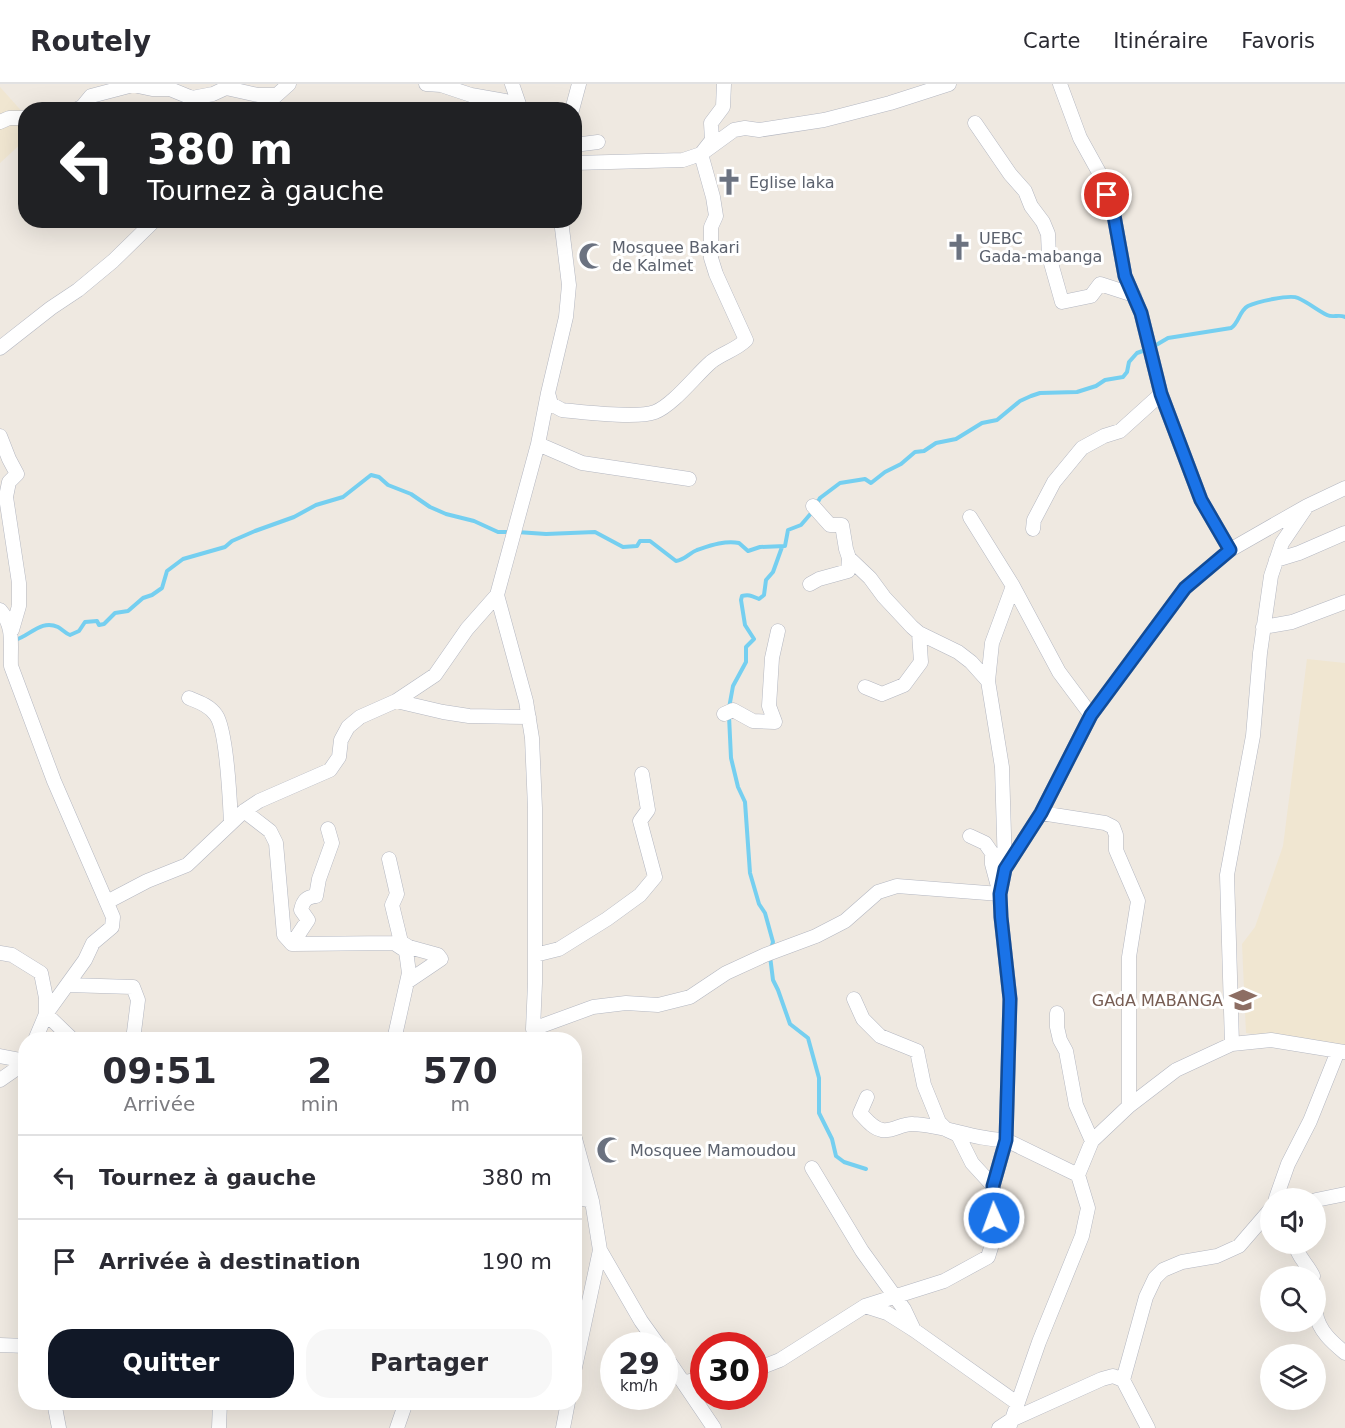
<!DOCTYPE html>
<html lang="fr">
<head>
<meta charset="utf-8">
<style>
	body { margin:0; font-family:"DejaVu Sans",sans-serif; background:#f7f7f7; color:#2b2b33; height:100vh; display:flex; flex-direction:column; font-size:22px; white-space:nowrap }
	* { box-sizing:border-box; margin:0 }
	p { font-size:20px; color:#7c7c81 }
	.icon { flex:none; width:33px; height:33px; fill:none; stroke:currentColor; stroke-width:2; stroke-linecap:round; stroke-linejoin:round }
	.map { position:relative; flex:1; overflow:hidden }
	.panel { position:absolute; left:18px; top:948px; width:564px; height:378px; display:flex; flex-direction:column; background:#fff; border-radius:24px; box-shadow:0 6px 24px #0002 }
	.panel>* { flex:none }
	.banner { position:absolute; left:18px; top:18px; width:564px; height:126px; border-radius:24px; box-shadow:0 6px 24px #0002; background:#202124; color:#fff; overflow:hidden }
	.buttons { position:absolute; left:1260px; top:1104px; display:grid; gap:12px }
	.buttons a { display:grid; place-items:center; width:66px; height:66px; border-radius:50%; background:#fff; box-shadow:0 6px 24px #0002; font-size:30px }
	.speed { position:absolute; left:600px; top:1248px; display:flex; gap:12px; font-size:30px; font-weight:700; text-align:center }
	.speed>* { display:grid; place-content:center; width:78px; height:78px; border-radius:50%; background:#fff; box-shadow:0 6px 24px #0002; line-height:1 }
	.speed small { font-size:15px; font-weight:400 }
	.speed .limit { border:9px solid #d22; background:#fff; color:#111 }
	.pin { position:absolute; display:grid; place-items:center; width:51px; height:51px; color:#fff; margin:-26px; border:3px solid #fff; border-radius:50%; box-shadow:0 2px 6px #0007 }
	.me { position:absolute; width:66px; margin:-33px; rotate:358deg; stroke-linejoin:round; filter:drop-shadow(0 0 4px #0008) }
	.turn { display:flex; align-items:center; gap:21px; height:126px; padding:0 30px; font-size:27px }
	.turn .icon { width:78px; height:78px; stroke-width:2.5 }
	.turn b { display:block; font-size:42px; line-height:51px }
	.eta { display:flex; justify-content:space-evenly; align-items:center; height:102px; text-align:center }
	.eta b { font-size:36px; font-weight:600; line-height:42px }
	.cta { display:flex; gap:12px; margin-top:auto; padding:12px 30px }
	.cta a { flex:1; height:69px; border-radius:24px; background:#111827; color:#fff; font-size:24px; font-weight:600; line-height:69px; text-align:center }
	.cta a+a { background:#f7f7f7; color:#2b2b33 }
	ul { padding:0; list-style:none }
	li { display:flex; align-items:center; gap:18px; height:84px; padding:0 30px; border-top:2px solid #e1e1e2 }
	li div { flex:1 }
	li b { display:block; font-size:22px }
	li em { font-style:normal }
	header { display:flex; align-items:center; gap:36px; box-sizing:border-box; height:84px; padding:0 30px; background:#fff; border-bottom:2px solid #e1e1e2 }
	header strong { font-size:28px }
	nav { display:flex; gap:33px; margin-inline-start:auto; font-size:21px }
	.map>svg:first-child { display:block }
</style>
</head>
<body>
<header>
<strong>Routely</strong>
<nav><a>Carte</a><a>Itinéraire</a><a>Favoris</a></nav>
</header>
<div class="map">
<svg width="1345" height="1344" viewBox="0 0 1345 1344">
	<rect width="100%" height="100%" fill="#efe9e1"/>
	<path fill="#f0e6d1" d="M0,3L26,32L25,56L0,79Z
		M1307,575L1345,579V961L1246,949L1242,860L1255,843L1283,762Z"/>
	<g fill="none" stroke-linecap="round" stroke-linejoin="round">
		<path stroke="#75cff0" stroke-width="4" d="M517,448L546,450L595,448L623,463L637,462L640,457H650L676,477C685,476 689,469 697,466C709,462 725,456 739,459L748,467L760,463L785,462L788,446L801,441L813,427L820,414L840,399L865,395L871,399L885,388L901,380L915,368L924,367L936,359L956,355L982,339L997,336L1020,317L1031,312L1040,309L1077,308L1096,302L1105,296L1123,293L1127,288L1129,278L1137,269L1151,264L1168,254L1231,244C1239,239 1239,227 1248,222C1256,218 1290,210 1298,214C1309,219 1317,226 1327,231C1333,234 1339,230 1345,233
			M15,556C30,552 41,535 58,543C62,545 65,549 70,551L79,547L85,538L97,537L99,541L104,540L115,529L128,527L143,514L152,511L162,504L167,487L183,475L225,463L232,457L255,447L294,433L316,421L343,413L371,391L379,393L388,401L411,410L430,423L446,430L474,437L498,448H509
			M729,624L733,602L746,578V563L754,555L745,541L741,516L742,512C749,510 752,512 759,515L764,511L766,496L773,488L782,463
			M729,632L731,674L738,703L745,718L750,789L759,820L765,829L773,858L771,865
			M770,872L773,896L778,906L790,940L808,954L819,994V1029L832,1055L836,1072L844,1078L866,1085"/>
		<defs>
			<path id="minor" d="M426,0L441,1L471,11L505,17L514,21L517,26
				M512,0L521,26
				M1060,0L1080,54L1101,92L1113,126L1125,192L1141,229L1161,310L1201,416L1230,466
				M75,26L82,23L91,12L133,1L152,5H170L192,14L213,10L226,4L258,11H275
				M260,26L289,0
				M572,26L579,0
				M0,38L9,34H26
				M975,39L1010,90L1025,107L1031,122L1043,138L1048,150L1049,172L1062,218L1091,212L1100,200L1134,211
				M574,61L598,58
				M574,79L683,76L701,70L734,46L745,44L759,46L824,36L890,19L949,0
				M0,264L51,224L78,206L113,177L155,136
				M548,309L551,320L562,326C583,328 637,335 655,328C673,321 695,292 711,278C722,269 736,266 746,256L716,190L711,174V143L716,132L713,113L701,70L712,56L711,39L723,23L724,0
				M0,352L9,375L17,390L9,398L6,413L19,499V522L12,546
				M538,360L582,379L689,395
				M813,422L830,441H842L846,465L849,474L870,494L884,513L912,543L919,549L958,568L971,578L988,597
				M970,433L1013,502L1059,588L1091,631
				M1033,445L1034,436L1054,398L1082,364L1104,352L1120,347L1161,310
				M1276,476L1299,469L1345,449
				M810,500L819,495L848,487L849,474
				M0,526C15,543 10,561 11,582L54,697L113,833L112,843L93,859L85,876L46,930L35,956
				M1263,543L1292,538L1345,518
				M865,603L882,610L904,601L921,578L919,549
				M189,614C199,618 210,622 216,631C227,646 230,718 231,739
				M396,617L443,628L469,632L529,633
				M724,630L733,626L753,637L775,638L769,622L772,574L778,547
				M244,727L270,747L276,759L284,851L292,860L394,859L406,867L409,889L394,956
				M1041,729L1105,739L1113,743L1116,751V766L1138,817L1129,873V1022
				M389,775L397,810L392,821L401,858L409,863L438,871L441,875L407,898
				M1005,785L1002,683L988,597L992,559L1013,502
				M107,818L147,797L187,781L244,727L259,717L330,686L339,673L341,656L348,643L360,633L396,617L435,591L467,545L497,511
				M292,860L308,836L301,826C303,817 306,813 316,812L319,795L332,759L328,745
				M0,869L12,871L41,889L46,914V930L73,956
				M535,871L559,865L607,835L640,811L655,793L640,737L648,726L642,690
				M68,901L133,903L138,916L133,956
				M854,915L863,935L880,952L917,967L924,1001L939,1038L947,1046L958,1051L972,1079L993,1102
				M1057,929V943L1060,956L1066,967L1076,1021L1092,1057
				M533,945L593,923L626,919L658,921L690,913L726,889L765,871L816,852L845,837L878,808L897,802L1000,810L992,780V769L985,759L970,752
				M536,956L533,945L535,899V724L532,654L526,617L497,511L538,360L548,309L566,233L569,201L561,136
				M1232,960L1227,791L1253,652L1260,569L1271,492L1282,459L1305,425
				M0,972L26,977
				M0,996L26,978
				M574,1051L592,1117L600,1166L574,1288
				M812,1084L862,1167L904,1225L914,1246
				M1078,1091L1092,1057L1129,1022L1176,986L1232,960L1271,956L1345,968
				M574,1113L592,1117
				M1276,1114L1288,1080L1310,1037L1338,967
				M1316,1116L1345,1110
				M1295,1160C1297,1172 1308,1181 1313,1192
				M600,1166L641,1237L659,1262
				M865,1222L887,1229L914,1246L1017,1319
				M1316,1230C1319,1247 1332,1258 1345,1269
				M0,1261L26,1262
				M664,1270L714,1344
				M754,1286L780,1276L865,1222L944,1197L988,1173L995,1151L993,1102L1006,1056C974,1056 945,1041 913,1040C902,1039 893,1048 882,1046C872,1044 866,1035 860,1029L867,1013
				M1123,1296L1146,1213L1155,1194L1163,1186L1182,1178L1217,1172L1239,1162L1270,1126
				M685,1298L704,1294
				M54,1318L59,1344
				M219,1344L220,1318
				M397,1344L406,1318
				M563,1344L568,1318
				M999,1344L1011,1336L1102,1295L1113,1292L1123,1296L1148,1344
				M1009,1344L1039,1258L1082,1152L1088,1124L1078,1091L1006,1056L1010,915L1001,833L1000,810L1005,785L1041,729L1091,631L1185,504L1230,466L1307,422L1345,404"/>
		</defs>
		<use href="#minor" stroke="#b4b7c1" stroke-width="15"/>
		<use href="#minor" stroke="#fff" stroke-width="14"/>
	</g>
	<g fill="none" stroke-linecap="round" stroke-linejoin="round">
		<defs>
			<path id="route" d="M994,1134L993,1102L1006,1056L1010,915L1001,833L1000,810L1005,785L1041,729L1091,631L1185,504L1230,466L1201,416L1161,310L1141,229L1125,192L1113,126L1107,111"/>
		</defs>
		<use href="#route" stroke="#114b97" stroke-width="15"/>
		<use href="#route" stroke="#1a73e8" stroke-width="10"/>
	</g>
	<defs>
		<symbol id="church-bare" viewBox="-9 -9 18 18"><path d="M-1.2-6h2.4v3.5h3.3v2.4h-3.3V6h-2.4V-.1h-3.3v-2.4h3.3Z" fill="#6b7280" stroke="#fff" stroke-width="2.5" paint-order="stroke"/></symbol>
		<symbol id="mosque-bare" viewBox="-9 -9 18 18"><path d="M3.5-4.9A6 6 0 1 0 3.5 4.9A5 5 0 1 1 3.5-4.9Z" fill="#6b7280" stroke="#fff" stroke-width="2.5" paint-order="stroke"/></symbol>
		<symbol id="school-bare" viewBox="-9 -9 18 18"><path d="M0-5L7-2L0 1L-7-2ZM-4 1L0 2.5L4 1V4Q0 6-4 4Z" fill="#8d6e63" stroke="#fff" stroke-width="2.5" paint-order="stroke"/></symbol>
	</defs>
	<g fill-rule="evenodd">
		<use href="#church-bare" x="710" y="79" width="38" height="38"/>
		<use href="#church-bare" x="940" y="144" width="38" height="38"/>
		<use href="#mosque-bare" x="573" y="153" width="38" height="38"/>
		<use href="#school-bare" x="1224" y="897" width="38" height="38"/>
		<use href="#mosque-bare" x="591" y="1047" width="38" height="38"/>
	</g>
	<g text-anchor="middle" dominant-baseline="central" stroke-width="6" stroke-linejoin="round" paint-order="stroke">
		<g font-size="16" fill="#5b616d" stroke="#fff" text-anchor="start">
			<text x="749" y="98">Eglise laka</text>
			<text x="979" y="154">UEBC<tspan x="979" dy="18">Gada-mabanga</tspan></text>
			<text x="612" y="163">Mosquee Bakari<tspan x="612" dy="18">de Kalmet</tspan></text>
			<text x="630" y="1066">Mosquee Mamoudou</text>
		</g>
		<g font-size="16" fill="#785e54" stroke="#fff" text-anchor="end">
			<text x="1223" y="916">GAdA MABANGA</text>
		</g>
	</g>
</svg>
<div class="buttons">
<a><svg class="icon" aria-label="sound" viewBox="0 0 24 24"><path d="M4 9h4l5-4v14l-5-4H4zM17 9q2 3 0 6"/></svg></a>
<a><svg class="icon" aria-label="search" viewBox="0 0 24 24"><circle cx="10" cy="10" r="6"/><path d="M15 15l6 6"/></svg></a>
<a><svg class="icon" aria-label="layers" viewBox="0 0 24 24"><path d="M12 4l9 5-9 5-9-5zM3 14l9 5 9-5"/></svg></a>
</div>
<div class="speed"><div>29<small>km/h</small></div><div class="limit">30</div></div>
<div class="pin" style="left:1107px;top:111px;background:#d93025"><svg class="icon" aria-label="arrive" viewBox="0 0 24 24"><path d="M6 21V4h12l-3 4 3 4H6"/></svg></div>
<svg class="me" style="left:994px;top:1134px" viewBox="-20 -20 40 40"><circle r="17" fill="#1a73e8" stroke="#fff" stroke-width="3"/><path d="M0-11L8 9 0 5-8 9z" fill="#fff"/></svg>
<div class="banner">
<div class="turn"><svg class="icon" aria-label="left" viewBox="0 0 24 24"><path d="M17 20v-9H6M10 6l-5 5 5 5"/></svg><div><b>380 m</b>Tournez à gauche</div></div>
</div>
<section class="panel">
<div class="eta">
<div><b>09:51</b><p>Arrivée</p></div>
<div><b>2</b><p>min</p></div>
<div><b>570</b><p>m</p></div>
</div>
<ul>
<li><svg class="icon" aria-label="left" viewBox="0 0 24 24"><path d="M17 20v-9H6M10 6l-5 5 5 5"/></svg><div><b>Tournez à gauche</b></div><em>380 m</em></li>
<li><svg class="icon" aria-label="arrive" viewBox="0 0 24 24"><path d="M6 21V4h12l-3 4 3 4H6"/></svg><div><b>Arrivée à destination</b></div><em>190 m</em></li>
</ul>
<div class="cta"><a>Quitter</a><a>Partager</a></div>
</section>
</div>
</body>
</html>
